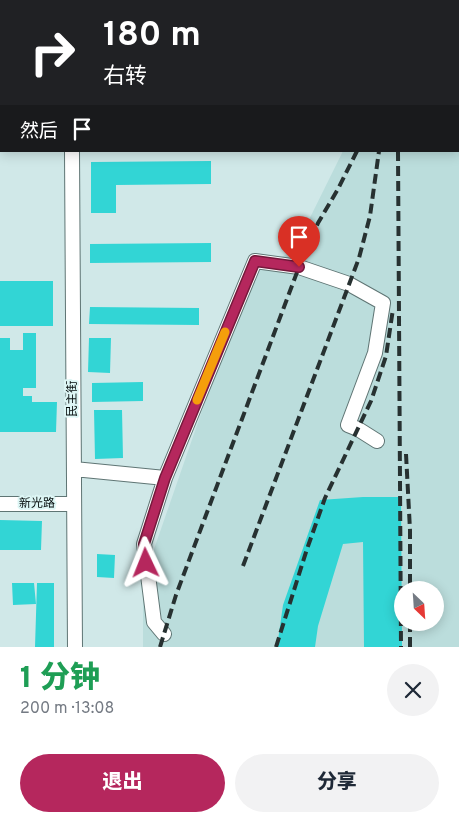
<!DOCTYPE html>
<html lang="zh">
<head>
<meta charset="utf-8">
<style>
	body { margin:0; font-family:Overpass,"Noto Sans SC",sans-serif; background:#f2f2f3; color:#1f2937; height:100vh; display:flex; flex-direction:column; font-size:19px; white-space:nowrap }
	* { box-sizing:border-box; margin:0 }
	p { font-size:16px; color:#747a83 }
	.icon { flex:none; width:28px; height:28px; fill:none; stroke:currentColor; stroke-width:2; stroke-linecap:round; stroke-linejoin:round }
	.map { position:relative; height:647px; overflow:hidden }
	.sheet { display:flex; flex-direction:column; background:#fff; flex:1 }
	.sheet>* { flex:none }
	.hud { position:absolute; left:0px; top:0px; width:460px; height:152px; box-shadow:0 2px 12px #0003; background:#202124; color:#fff; overflow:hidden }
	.needle { width:32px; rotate:155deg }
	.controls { position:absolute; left:394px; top:581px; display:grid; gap:10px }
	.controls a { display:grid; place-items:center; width:50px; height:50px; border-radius:50%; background:#fff; box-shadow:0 2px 12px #0003; font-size:25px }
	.pin { position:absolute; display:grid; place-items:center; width:42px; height:42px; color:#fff; margin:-51px -21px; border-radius:50% 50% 50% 0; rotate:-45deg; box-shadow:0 0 5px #0007 }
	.pin .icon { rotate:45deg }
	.me { position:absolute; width:55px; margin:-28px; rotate:358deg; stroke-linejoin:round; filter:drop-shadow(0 0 4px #0008) }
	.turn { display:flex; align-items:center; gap:18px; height:105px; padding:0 20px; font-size:22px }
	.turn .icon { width:65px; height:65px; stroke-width:2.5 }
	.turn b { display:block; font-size:35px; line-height:42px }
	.then { display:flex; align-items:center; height:48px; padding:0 20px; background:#0003; gap:10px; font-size:19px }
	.round { display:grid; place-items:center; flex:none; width:52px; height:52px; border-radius:26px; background:#f2f2f3 }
	.summary { display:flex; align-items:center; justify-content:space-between; height:85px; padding:0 20px }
	h1 { font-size:30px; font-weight:800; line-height:38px; color:#1e9e55 }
	.action { display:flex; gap:10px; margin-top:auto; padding:10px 20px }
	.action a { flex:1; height:58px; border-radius:30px; background:#b5275d; color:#fff; font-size:20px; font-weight:800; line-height:58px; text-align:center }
	.action a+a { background:#f2f2f3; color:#1f2937 }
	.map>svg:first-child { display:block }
</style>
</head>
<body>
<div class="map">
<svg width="459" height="647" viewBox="0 0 459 647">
	<rect width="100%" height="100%" fill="#d0e8e8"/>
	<path fill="#bbdddc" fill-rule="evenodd" d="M381,0H459V647H143V581L249,275L294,250L343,151H459V1H381ZM402,590H435V622H402Z"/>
	<path fill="#32d5d5" d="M211,161V184L116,185V213H91V162Z
		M211,243V262L90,263V244Z
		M0,281H53V326H0Z
		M90,307L199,308V325L89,324Z
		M23,333H36V388H23V396H32V402H57L56,432H0V338H10V350H23Z
		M89,338H111L110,373L88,372Z
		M143,382V401L92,402V383Z
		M94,410H122L123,458L95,459Z
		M363,497H401L402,647H364L363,542L343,544L318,626L315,647H277L283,605L320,500Z
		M0,520L42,521L41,550H0Z
		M97,554L115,555L114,578L97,577Z
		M12,583H34L36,604L13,605Z
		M37,583H54V647H35Z"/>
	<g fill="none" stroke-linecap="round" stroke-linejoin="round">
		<defs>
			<path id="minor" d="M71,0V1
				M0,93H1
				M72,151L75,647
				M74,469L165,478L144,544L154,622L164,634
				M165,478L255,261L299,267L349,284L383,303L375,353L348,425L358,429L377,441
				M0,504H74"/>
		</defs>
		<use href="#minor" stroke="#5f7574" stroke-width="16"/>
		<use href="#minor" stroke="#fff" stroke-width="14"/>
		<path stroke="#273131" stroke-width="4" stroke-dasharray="10 5" stroke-linecap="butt" d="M394,1V0
			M398,151L401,647
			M406,454L410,530V590
			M243,566L359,258L370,216L379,151
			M410,622V647
			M160,647L176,595L299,267L318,223L338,189L357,151
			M276,647L307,549L325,498L371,401L386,356L393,309"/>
	</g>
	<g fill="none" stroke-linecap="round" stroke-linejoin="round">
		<defs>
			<path id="route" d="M146,563L144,544L165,478L255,261L299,267"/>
		</defs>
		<use href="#route" stroke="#76193c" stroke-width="12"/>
		<use href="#route" stroke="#b5275d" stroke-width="9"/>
		<path stroke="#f59e0b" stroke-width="9" d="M197,400L225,332"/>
	</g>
	<g text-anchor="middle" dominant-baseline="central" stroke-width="4" stroke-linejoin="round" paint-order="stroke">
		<g font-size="12" fill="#060d0d" stroke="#ddf6f5">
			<text transform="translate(73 399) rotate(-90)">民主街</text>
			<text transform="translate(37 504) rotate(-1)">新光路</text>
		</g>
	</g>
</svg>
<div class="controls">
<a><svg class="needle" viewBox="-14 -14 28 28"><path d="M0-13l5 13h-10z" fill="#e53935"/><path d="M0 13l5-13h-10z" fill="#747a83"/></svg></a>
</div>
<div class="pin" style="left:299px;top:267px;background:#d93025"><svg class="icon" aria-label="arrive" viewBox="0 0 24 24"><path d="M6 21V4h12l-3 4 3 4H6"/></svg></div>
<svg class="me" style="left:146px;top:563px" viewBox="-20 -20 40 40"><path d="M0-17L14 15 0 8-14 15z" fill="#b5275d" stroke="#fff" stroke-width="4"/></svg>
<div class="hud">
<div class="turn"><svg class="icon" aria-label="right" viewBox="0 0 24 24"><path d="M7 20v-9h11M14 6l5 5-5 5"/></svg><div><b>180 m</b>右转</div></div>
<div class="then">然后<svg class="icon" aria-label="arrive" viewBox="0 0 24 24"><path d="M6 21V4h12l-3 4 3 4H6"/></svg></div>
</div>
</div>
<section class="sheet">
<div class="summary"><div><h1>1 分钟</h1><p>200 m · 13:08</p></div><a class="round"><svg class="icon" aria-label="close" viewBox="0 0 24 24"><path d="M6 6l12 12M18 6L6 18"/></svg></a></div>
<div class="action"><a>退出</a><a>分享</a></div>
</section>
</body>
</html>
